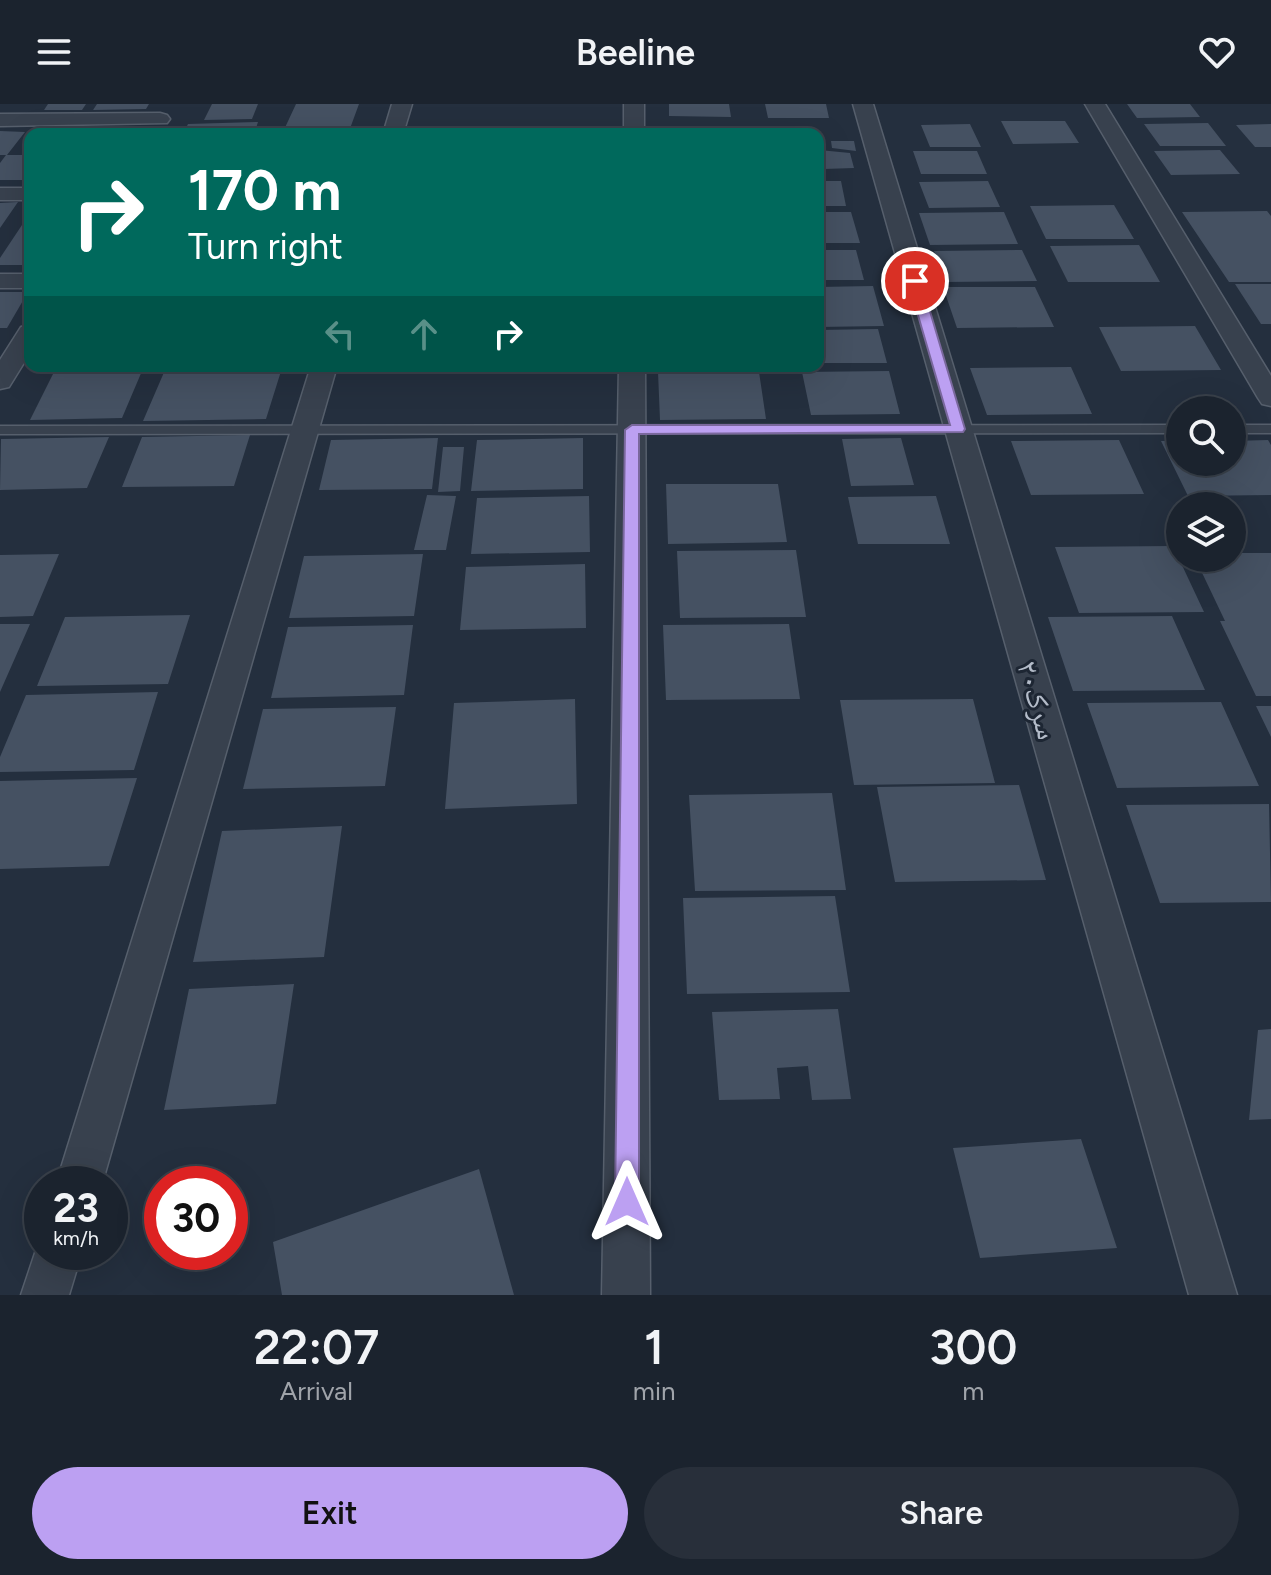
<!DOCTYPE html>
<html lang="en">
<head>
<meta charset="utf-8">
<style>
	body { margin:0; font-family:Figtree,"Noto Naskh Arabic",sans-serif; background:#282f3a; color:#f1f3f6; height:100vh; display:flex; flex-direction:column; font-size:30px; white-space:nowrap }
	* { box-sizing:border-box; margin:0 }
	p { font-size:26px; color:#a0a4aa }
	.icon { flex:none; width:44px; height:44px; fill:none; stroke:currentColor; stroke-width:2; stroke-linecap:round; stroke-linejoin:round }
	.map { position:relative; height:1191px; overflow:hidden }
	.sheet { display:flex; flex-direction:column; background:#1b232e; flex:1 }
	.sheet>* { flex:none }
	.top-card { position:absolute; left:24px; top:24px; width:800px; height:244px; border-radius:16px; box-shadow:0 8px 32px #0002,0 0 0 2px #39404a; background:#00695c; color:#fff; overflow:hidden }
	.controls { position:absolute; left:1166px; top:292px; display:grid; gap:16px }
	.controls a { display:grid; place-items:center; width:80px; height:80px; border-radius:50%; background:#1b232e; box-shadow:0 8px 32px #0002,0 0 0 2px #39404a; font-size:40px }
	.speed { position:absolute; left:24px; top:1062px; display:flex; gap:16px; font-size:40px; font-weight:700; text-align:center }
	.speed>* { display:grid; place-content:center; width:104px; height:104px; border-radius:50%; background:#1b232e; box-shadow:0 8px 32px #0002,0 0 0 2px #39404a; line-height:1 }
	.speed small { font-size:20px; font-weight:400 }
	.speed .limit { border:12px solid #d22; background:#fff; color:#111 }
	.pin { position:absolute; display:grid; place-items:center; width:68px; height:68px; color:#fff; margin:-34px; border:4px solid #fff; border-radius:50%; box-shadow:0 2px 8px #0007 }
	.me { position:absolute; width:88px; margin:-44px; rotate:0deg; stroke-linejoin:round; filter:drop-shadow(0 0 6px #0008) }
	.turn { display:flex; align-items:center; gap:28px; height:168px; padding:0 32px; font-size:36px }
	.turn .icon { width:104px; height:104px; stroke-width:2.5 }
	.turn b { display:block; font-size:56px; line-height:68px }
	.lanes { display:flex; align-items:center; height:76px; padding:0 32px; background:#0003; justify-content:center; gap:40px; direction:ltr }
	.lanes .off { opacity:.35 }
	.eta { display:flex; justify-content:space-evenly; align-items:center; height:136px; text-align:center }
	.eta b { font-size:48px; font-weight:600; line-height:56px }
	.primary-button { display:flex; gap:16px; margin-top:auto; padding:16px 32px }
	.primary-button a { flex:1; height:92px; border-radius:48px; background:#bca0f2; color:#111; font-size:32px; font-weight:600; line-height:92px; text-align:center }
	.primary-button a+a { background:#282f3a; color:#f1f3f6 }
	header { display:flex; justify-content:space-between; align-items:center; height:104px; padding:0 32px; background:#1b232e; font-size:36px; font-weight:600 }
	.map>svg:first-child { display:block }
</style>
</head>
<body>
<header><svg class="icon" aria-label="menu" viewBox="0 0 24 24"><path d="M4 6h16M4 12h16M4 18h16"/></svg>Beeline<svg class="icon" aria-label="heart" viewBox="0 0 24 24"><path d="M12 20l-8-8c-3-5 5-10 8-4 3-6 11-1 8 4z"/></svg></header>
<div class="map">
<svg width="1271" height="1191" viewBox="0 0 1271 1191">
	<rect width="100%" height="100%" fill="#242f3e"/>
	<path fill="#455162" d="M48,0H86L82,6H44Z
		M97,0H149L146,5L93,6Z
		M212,0H258L252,15L204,16Z
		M296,0H359L348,30H282Z
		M669,0H729L731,13L669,12Z
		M765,0H826L829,14H768Z
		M1127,0H1190L1200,13L1137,14Z
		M1001,17H1065L1079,39L1013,40Z
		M258,18L254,30H183L188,20Z
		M1208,19L1226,42H1160L1144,20Z
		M970,20L981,43H930L921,21Z
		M1271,20V43H1255L1236,21Z
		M90,23H129L125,30H85Z
		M37,26H77L74,30H34Z
		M0,27L25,28L7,51H0Z
		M831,37H854L856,47L832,44Z
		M819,46L850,49L854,64L824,65Z
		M1220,46L1240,70L1171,71L1154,47Z
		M913,47H977L987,70H921Z
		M6,51H30L28,76H0V59Z
		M818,77H841L846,102H818Z
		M988,77L1000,103L929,104L919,78Z
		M18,98L0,124V99Z
		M1114,101L1134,135H1046L1030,102Z
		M1267,107L1271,112V178H1229L1182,108Z
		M818,108H851L860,139H818Z
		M1004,108L1018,140L930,141L919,109Z
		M30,109V161H0V154Z
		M1139,141L1160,178H1068L1050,142Z
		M818,146H856L864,176H818Z
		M1022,146L1037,177L944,178L934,147Z
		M1235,180H1271V220H1261Z
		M873,182L884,222L818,223V183Z
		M943,183H1035L1054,223L957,224Z
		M0,188H28L7,224H0Z
		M1195,222L1221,266L1121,267L1099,223Z
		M878,225L887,259H818V226Z
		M1071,263L1092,310L987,311L970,264Z
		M282,264L266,315L143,317L165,266Z
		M142,267L122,314L30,316L54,268Z
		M889,267L900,310L811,311L802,268Z
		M658,268H759L766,315L660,316Z
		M250,331L234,382L122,383L142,333Z
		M109,333L87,384L0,386L1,335Z
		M438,334L432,385L319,386L331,336Z
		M583,334V385L471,387L477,336Z
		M901,334L914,381L851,382L842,335Z
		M1119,336L1144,390L1031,391L1011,337Z
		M1268,336L1271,341V391L1188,392L1161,337H1180V358H1232V337Z
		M443,343H464L460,387L438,388Z
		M666,380H778L787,438L668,440Z
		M427,391L456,392L446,446H414Z
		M589,392L590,448L471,450L477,394Z
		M936,392L950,440H858L848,393Z
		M1173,442L1204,508L1079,509L1055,443Z
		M796,446L806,513L680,514L677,447Z
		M1232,449H1271V592H1256L1220,517H1225L1195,454H1232Z
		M59,450L33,512L0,513V451Z
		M423,450L414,512L289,514L304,452Z
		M585,460L586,524L460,526L466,463Z
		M190,511L168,580L37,582L65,513Z
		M1172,512L1205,586L1073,587L1048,513Z
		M0,520H30L0,588Z
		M789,520L800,595L666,596L663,521Z
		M413,521L404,591L271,594L288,523Z
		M158,588L134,666L0,668V653L26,591Z
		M575,595L577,700L445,705L454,599Z
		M973,595L995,679L854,681L840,596Z
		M1221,598L1259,682L1117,684L1087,599Z
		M1256,602H1271V633Z
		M396,603L385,682L243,685L263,605Z
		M137,674L109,762L0,765V677Z
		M1019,681L1046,776L895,778L877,683Z
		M832,689L846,786L695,787L689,691Z
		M1269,700L1271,798L1160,799L1126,701Z
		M342,722L324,853L193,858L222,727Z
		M835,792L850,888L687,890L683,794Z
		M294,880L276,1000L164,1006L189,885Z
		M838,905L851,995L812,996L808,962L777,964L780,995L719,996L712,908Z
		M1271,925V1015L1249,1016L1258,926Z
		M1081,1035L1117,1144L980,1154L953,1044Z
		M479,1065L514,1191H282L273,1138Z"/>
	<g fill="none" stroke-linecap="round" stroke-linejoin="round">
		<defs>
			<path id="service" d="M1180,321V329L0,330V322Z
				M1232,321H1271V329H1232Z"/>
			<path id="minor" d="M392,0H412L403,30H383Z
				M624,0H644V30H624Z
				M853,0H873L1237,1191H1189Z
				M1085,0H1105L1271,272V302L1262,300L1258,294Z
				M160,9L167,11L170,15L167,19L0,22V10Z
				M0,84H30V96H0Z
				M0,170H30V184H0Z
				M30,221V249L9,283L0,285V256L21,223Z
				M311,262H337L102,1080H56Z
				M619,262H645L650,1191H602Z
				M41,1131L42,1148H82L69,1191H21Z"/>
		</defs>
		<use href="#service" stroke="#565f6c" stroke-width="3"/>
		<use href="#minor" stroke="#565f6c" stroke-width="3"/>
		<use href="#service" fill="#38414e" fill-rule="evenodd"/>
		<use href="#minor" fill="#38414e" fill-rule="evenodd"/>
	</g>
	<path fill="#bca0f2" stroke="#7a689d" stroke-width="2" d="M910,175L921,177L965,325L963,328L639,330V1098L636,1107L627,1111L618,1107L615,1098L625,326L632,321H950L908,177Z"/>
	<g text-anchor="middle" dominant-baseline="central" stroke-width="6" stroke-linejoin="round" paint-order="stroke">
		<g font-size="30" fill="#b4bcc9" stroke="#1d2633">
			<text transform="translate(1038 596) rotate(74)">سرک۲۰</text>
		</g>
	</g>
</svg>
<div class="controls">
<a><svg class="icon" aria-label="search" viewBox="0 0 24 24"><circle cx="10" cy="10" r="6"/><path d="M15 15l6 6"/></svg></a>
<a><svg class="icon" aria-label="layers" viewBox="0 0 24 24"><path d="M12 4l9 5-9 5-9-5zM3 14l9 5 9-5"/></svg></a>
</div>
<div class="speed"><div>23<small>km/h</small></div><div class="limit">30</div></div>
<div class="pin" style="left:915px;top:177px;background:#d93025"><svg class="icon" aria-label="arrive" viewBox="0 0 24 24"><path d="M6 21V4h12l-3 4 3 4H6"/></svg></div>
<svg class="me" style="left:627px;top:1098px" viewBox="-20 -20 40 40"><path d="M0-17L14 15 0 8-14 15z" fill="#bca0f2" stroke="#fff" stroke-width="4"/></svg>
<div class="top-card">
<div class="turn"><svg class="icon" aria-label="right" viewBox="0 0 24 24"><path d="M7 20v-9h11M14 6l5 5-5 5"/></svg><div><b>170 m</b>Turn right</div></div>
<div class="lanes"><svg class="icon off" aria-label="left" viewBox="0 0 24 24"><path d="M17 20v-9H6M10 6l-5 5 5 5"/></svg><svg class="icon off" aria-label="ahead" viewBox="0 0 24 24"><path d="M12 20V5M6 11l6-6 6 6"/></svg><svg class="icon" aria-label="right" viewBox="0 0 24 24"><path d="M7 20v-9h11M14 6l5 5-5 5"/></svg></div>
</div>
</div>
<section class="sheet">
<div class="eta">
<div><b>22:07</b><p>Arrival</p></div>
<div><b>1</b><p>min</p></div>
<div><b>300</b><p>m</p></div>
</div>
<div class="primary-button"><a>Exit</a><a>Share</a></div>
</section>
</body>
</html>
